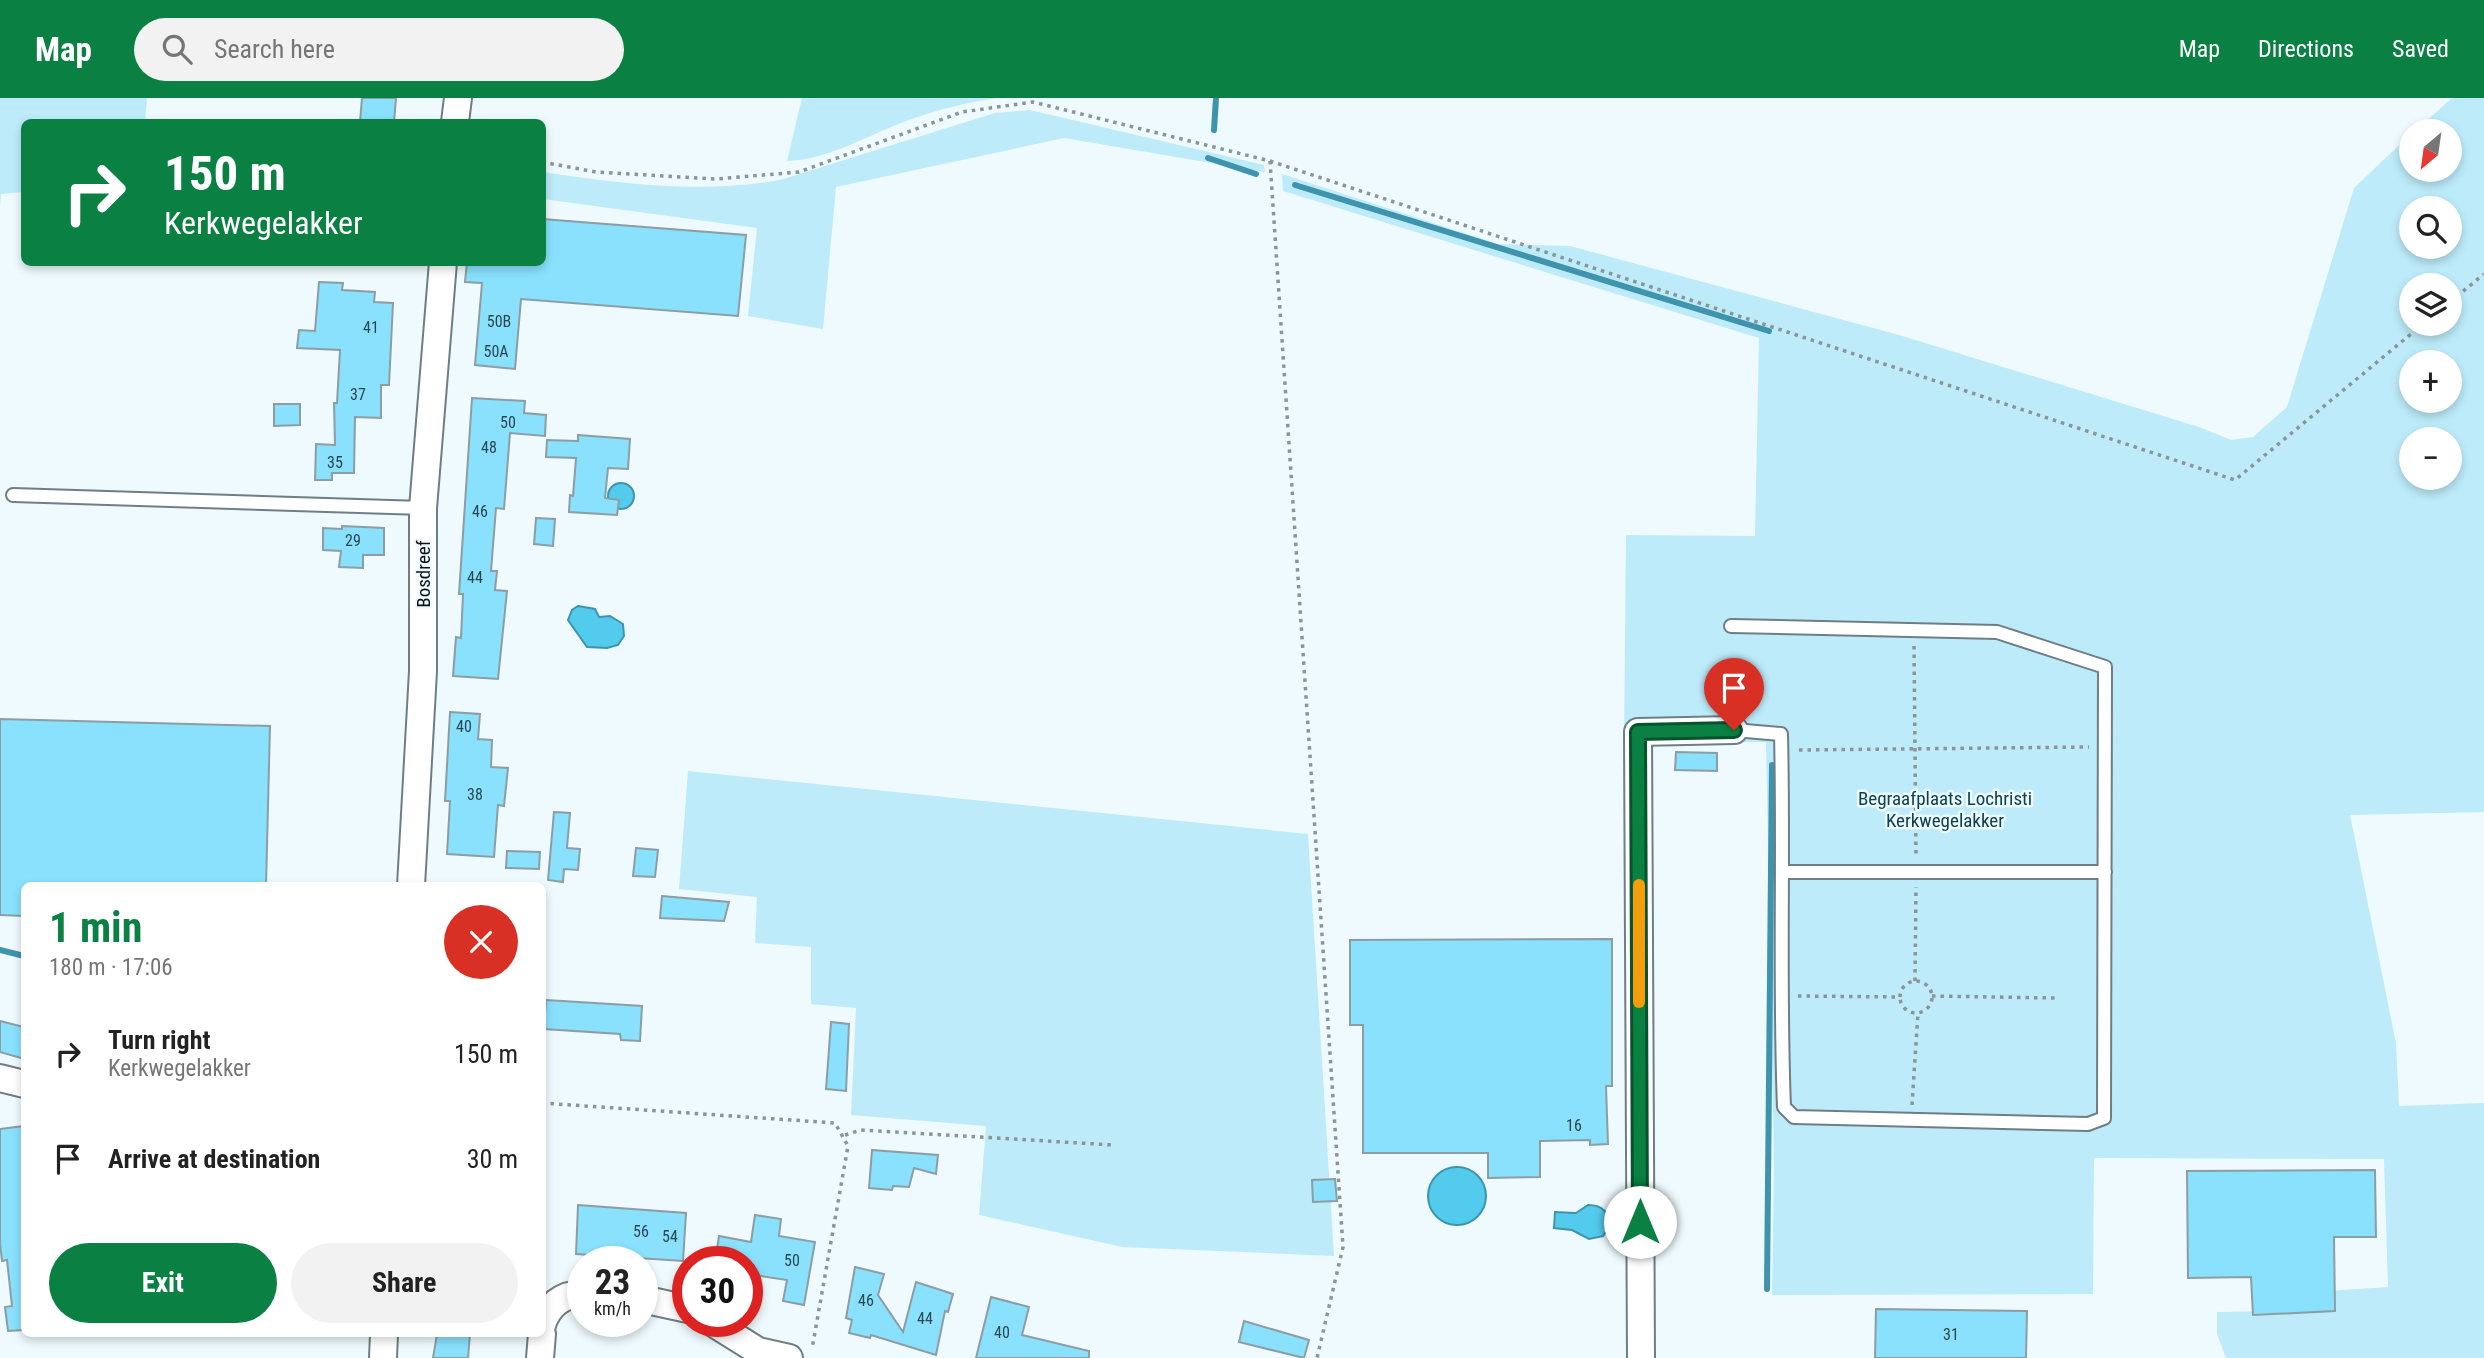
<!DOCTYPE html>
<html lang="en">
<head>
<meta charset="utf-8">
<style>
	body { margin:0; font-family:"Roboto Condensed",sans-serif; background:#f2f2f2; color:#222; height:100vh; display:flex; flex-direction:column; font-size:26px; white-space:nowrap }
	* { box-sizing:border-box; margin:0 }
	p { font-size:23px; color:#767676 }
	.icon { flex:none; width:38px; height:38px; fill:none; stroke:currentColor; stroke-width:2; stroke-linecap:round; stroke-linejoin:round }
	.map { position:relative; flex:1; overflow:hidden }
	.sheet { position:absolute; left:21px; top:784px; width:525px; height:455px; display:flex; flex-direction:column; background:#fff; border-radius:10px; box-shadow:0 4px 10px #0003 }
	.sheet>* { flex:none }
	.banner { position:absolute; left:21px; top:21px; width:525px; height:147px; border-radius:10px; box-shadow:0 4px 10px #0003; background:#0b8043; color:#fff; overflow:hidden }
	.needle { width:46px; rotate:209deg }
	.tools { position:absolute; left:2399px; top:21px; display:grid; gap:14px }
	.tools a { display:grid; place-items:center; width:63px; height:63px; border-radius:50%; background:#fff; box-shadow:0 4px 10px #0003; font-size:35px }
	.speed { position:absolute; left:567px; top:1148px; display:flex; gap:14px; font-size:35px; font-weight:700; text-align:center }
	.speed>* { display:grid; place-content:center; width:91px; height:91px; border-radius:50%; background:#fff; box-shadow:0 4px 10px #0003; line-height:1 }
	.speed small { font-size:18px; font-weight:400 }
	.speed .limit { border:10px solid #d22; background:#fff; color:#111 }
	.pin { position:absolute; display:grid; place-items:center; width:60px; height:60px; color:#fff; margin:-72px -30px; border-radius:50% 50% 50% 0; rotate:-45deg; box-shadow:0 0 7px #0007 }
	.pin .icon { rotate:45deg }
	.me { position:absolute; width:77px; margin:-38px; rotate:0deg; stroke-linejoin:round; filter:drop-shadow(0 0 5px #0008) }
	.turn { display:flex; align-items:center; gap:24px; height:147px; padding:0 28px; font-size:32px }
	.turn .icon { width:91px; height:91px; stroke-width:2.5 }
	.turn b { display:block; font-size:49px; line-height:60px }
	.round { display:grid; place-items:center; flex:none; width:74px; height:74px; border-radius:37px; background:#f2f2f2 }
	.overview { display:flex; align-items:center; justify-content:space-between; height:119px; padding:0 28px }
	h1 { font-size:42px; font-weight:700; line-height:52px; color:#0b8043 }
	.cta { display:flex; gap:14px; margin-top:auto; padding:14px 28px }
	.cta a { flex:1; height:80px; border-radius:42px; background:#0b8043; color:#fff; font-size:28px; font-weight:700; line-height:80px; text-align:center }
	.cta a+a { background:#f2f2f2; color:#222 }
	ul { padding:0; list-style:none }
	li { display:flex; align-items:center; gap:21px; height:105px; padding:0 28px }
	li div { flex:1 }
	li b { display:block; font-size:26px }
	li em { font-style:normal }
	header { display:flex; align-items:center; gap:42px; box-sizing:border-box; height:98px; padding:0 35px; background:#0b8043; color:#fff }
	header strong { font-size:33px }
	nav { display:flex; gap:38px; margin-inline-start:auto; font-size:24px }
	.search { width:490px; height:63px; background:#f2f2f2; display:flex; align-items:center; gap:18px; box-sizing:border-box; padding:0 24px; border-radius:38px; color:#767676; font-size:26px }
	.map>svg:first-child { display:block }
</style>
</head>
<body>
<header>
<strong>Map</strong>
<div class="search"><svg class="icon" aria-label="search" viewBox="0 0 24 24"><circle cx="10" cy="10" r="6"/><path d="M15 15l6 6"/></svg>Search here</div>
<nav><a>Map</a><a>Directions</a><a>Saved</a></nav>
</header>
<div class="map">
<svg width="2484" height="1260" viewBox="0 0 2484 1260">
	<rect width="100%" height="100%" fill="#eefafd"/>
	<path fill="#bdebfa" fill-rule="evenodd" d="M0,0H147L145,24H24V94L1,96L0,108Z
		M802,0H997C963,5 928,14 896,27C861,41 825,62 787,63Z
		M2452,0H2484V714L2350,717L2396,945L2399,1008L2484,1005V1260H2226L2217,1236V1214L2328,1212L2327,1193L2388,1189L2384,1061L2094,1060L2093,1196L1772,1197L1774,1067L1766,644L1624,645L1626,437L1755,438L1759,240L1283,93L1282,76L1498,146L1570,148L1899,237L2199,329L2231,342L2253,339L2287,309L2354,90L2411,36L2412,72H2450V33H2415ZM2412,110H2450V149H2412ZM2412,187H2450V226H2412ZM2412,264H2450V303H2412ZM2412,341H2450V380H2412Z
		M1030,12L1264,67L1265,74L1064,40L836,89L823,231L748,218L757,130L543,101V74C622,86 700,96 780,82L995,15Z
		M688,673L1308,736L1334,1158L1122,1149L979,1117L986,1028L851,1017L856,910L811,906V849L755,845L757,799L679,791Z"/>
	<path fill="#53cbed" stroke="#3e94ac" stroke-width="2" d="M608 398a13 13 0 1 1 26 0a13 13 0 1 1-26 0Z
		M578,508L595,511L599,519L610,518L623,526L624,538L618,547L607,550L587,549L568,522L572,512Z
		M1428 1098a29 29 0 1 1 58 0a29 29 0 1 1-58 0Z
		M1588,1107C1603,1107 1610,1115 1609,1129L1603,1138L1589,1141L1572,1132L1554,1130L1555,1114L1576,1115Z"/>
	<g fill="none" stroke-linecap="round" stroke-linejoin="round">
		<path stroke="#3e94ac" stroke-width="6" d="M1214,32L1216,0
			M1208,60L1256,76
			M1295,87L1769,233
			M0,852L24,858
			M1767,1191L1772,667"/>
	</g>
	<path fill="#89e1fd" stroke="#8c9ea3" stroke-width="2" d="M362,0H396L394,24H360Z
		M542,121L746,137L738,218L521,201L515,271L475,267L482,185L465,184L467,164H542Z
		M319,184L343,185L342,192L375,194L374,204L393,205L389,287H381V320L355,319L354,375H332V382H315L316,346L335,347L334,305H337L340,252L297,250L299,232L315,233Z
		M472,300L525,303L524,315L546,317L545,338L510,335L504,411L496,410L491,473H497L495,492L507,493L498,581L453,578L456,539L461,540L463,496H459Z
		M274,306H300V327L274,328Z
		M578,337L630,341L628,371L608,370L605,400L619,402L617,417L569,414L570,397L573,398L576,360L546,359L547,342L578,343Z
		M536,420L555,421L553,448L534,446Z
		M342,428L384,430V457H363V470L339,469L341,453L323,452V430L342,431Z
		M450,614L480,616L478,641L492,642L491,669L508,670L504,708L498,707L494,759L447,756L450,703H445Z
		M0,621L270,628L266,788H24V818L0,817Z
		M1676,654L1717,655V673L1675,672Z
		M554,714L570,715L567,750L580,751L578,772L564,771L563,784L548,782Z
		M636,750L658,752L655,779L633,778Z
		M507,753L540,754L539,771L506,770Z
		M662,798L729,804L724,823L660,820Z
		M1612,841V988H1606L1608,1046L1590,1047V1042L1540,1043V1079L1488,1080V1055H1363V927H1350V842Z
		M546,902L642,908L640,943L621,942L620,936L544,931Z
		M0,923L24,929V961L0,954Z
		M831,924L849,926L846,993L826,991Z
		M24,1028V1232L8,1233L5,1209L12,1208L7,1162L2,1163L0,1146V1031Z
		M872,1052L938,1057L936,1076L914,1070L909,1089L893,1088L892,1092L869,1090Z
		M2375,1072L2376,1139H2334L2335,1213L2253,1217L2251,1179L2188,1180L2187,1073Z
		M1335,1081L1337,1103L1313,1104L1312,1082Z
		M578,1107L686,1115L683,1163L576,1156Z
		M755,1117L781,1121L779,1138L815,1144L804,1207L783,1203L787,1182L747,1176V1164H715L719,1138L751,1144Z
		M855,1169L884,1176L878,1197L903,1234L916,1184L953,1196L948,1214L945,1213L936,1257L871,1237L870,1240L849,1235L852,1222L846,1220Z
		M991,1199L1029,1209L1022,1237L1089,1253V1260H976Z
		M1876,1211L2027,1213L2026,1260H1875Z
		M1244,1223L1309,1242L1304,1260L1239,1244Z
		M437,1236H470L468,1260H433Z"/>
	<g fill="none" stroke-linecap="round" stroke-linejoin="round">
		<defs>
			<path id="lane" d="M13,397L423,410
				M1731,528L1997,534L2105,569L2104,1020L2088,1026L1794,1019L1784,1009C1779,885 1784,761 1781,636L1734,632
				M1783,774H2105"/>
			<path id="street" d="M455,24L458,0
				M411,788L423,573V410L443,164
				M0,980L24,986
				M642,1201L688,1211
				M710,1223L758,1253L789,1260
				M542,1227C548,1207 562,1196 583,1196
				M383,1260L384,1236
				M540,1260L542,1236
				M1641,1260L1638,634L1734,632"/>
		</defs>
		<use href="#lane" stroke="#6e7e84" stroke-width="16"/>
		<use href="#street" stroke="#6e7e84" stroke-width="30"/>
		<path stroke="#8b9497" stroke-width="3.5" stroke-dasharray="3.5 5" stroke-linecap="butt" d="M1270,63L2235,382L2423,226
			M542,64L596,74L716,81L799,74L962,14L1033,4L1270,63L1343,1149L1317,1260
			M2450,204L2484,176
			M1914,548L1916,757
			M1799,652L2089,649
			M1915,883L1916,789
			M1900 899a16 16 0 1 1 32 0a16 16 0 1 1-32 0Z
			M1798,898L1900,899
			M1932,898L2055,900
			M542,1005L835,1025L848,1048L812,1251
			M1912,1007L1918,915
			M845,1037L861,1032L1113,1047"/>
		<use href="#lane" stroke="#fff" stroke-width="12"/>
		<use href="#street" stroke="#fff" stroke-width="26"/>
	</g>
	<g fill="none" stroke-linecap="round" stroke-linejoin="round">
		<defs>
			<path id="route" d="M1640,1124L1638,634L1734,632"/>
		</defs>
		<use href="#route" stroke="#07532c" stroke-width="18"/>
		<use href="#route" stroke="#0b8043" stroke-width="12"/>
		<path stroke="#f59e0b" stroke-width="12" d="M1639,787V904"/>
	</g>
	<g text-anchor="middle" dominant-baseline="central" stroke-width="5" stroke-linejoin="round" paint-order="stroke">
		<g font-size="16" fill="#2b464e">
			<text x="499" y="223">50B</text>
			<text x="371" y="229">41</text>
			<text x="496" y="253">50A</text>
			<text x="358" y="296">37</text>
			<text x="508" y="324">50</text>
			<text x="489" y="349">48</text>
			<text x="335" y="364">35</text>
			<text x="480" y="413">46</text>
			<text x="353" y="442">29</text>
			<text x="475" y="479">44</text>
			<text x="464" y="628">40</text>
			<text x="475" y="696">38</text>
			<text x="1574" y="1027">16</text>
			<text x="641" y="1133">56</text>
			<text x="670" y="1138">54</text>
			<text x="792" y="1162">50</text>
			<text x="866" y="1202">46</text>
			<text x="925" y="1220">44</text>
			<text x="1002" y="1234">40</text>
			<text x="1951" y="1236">31</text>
		</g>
		<g font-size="19" fill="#0c1214" stroke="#eefafd">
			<text transform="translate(423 476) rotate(-90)">Bosdreef</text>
		</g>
		<g font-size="19" fill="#0b4250" stroke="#eefafd">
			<text x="1945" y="700">Begraafplaats Lochristi<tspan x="1945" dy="22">Kerkwegelakker</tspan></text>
		</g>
	</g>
</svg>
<div class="tools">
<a><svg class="needle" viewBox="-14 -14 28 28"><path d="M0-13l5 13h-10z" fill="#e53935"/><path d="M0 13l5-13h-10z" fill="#767676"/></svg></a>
<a><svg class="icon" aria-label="search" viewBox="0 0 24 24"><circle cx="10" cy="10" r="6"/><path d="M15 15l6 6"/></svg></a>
<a><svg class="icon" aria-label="layers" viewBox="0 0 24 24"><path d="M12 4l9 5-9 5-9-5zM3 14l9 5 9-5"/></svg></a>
<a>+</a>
<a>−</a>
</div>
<div class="speed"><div>23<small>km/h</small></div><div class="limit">30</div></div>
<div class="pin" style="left:1734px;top:632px;background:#d93025"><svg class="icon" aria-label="arrive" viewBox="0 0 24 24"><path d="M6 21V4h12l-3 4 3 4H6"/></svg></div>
<svg class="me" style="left:1640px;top:1124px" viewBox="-20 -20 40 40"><circle r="19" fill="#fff"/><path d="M0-13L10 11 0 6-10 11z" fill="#0b8043"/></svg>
<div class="banner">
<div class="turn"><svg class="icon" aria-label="right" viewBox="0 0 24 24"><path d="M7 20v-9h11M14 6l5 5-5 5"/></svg><div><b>150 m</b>Kerkwegelakker</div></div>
</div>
<section class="sheet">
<div class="overview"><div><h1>1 min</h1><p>180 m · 17:06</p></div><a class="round" style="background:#d93025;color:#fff"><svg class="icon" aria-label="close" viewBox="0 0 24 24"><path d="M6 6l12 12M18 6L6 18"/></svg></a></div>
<ul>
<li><svg class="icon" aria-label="right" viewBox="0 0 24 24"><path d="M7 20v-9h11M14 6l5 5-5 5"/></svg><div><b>Turn right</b><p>Kerkwegelakker</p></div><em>150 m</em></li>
<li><svg class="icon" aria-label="arrive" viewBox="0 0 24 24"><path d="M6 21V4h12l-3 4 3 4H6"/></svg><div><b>Arrive at destination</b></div><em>30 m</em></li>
</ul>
<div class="cta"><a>Exit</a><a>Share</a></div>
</section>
</div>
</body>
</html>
